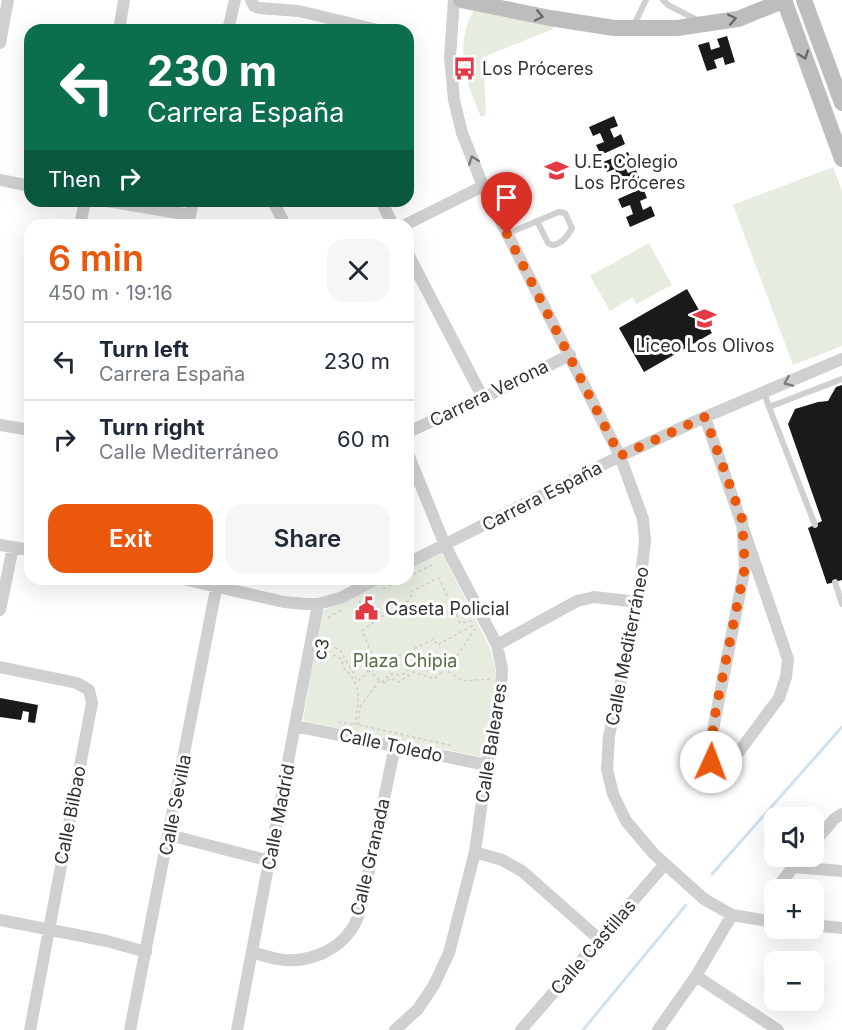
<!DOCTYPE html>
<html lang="en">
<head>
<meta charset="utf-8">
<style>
	body { margin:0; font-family:Inter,sans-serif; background:#f6f6f7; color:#1f2937; height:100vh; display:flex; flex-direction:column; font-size:22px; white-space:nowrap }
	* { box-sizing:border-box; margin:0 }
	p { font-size:20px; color:#747a83 }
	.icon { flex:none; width:33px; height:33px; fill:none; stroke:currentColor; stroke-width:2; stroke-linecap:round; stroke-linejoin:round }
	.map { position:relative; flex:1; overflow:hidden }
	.details { position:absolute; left:24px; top:219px; width:390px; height:366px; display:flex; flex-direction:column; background:#fff; border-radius:18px; box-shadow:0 6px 24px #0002 }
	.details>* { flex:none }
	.top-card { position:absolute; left:24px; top:24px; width:390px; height:183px; border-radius:18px; box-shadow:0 6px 24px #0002; background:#0b6e4f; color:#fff; overflow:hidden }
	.buttons { position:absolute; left:764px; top:807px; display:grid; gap:12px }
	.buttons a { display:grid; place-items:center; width:60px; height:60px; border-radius:12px; background:#fff; box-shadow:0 6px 24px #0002; font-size:30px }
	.pin { position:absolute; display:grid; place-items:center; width:51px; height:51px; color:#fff; margin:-62px -26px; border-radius:50% 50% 50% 0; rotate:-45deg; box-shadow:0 0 6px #0007 }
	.pin .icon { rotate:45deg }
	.me { position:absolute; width:66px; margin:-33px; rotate:2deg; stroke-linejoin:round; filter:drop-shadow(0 0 4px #0008) }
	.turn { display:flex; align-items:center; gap:21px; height:126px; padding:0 24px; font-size:27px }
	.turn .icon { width:78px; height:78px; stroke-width:2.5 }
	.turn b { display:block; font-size:42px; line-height:51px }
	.then { display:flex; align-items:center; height:57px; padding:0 24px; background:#0003; gap:12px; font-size:22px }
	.round { display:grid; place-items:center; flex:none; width:63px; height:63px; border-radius:18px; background:#f6f6f7 }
	.head { display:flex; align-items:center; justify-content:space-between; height:102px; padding:0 24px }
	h1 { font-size:36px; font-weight:600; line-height:45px; color:#ea580c }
	.action { display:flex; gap:12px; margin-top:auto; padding:12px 24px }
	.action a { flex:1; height:69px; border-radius:18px; background:#ea580c; color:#fff; font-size:24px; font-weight:600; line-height:69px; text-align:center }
	.action a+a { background:#f6f6f7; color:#1f2937 }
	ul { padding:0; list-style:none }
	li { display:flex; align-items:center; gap:18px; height:78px; padding:0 24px; border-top:2px solid #e0e1e3 }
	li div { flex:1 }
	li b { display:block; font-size:22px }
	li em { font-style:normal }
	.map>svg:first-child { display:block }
</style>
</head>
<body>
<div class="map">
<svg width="842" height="1030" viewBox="0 0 842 1030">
	<rect width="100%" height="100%" fill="#fff"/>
	<path fill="#e6ecdf" d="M476,8L556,20L553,29L483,57L486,114L481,117C476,104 469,90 466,76C461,55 462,24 476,8Z
		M833,167L842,190V346L793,365L733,205Z
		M649,243L672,285L636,304L633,297L610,311L590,276Z
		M441,551L490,648L496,672L494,698L482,757L303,721L321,612L386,579H408V568Z"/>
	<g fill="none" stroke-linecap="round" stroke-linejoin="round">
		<path stroke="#cfe2ee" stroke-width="3" d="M712,874L842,727
			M583,1030L686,905"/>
	</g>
	<path fill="#1a1a1a" d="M727,36L735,62L725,65L723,57L714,60L717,68L707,71L698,45L709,42L711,50L720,47L717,39Z
		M614,116L618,126L610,129L614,138L621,134L625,144L601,155L596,145L604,142L600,133L593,136L589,127Z
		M628,152L632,162L624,165L628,173L636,170L640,180L615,190L611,180L618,177L615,169L607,172L603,162Z
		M643,188L647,198L640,201L643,210L651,206L655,216L630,227L626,217L633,214L630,205L622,208L618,199Z
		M687,289L712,333L644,372L619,328Z
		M842,385V580L827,584L808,528L822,521L788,424L795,409L818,402L828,401L836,387Z
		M0,698L38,705L35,723L28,722L29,712L23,711L21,720L0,717Z"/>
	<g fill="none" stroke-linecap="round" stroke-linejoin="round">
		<path stroke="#cdcdcd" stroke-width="1.5" stroke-dasharray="3 3" stroke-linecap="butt" d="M408,577L434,564
			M383,589L404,579
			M373,595V606L383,615
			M359,601L378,618
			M328,618L341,610
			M324,642L340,650L358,681L376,663L362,631L379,618L404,606L413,594L412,591L439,578L460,623L471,621
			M323,648L342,660L343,667C363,686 359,699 355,724L453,746
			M368,670L382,682L390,674L402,675L416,663L428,670L438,666L452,663L475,629
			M372,671L380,665L434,639L437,645L474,625
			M338,722L354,724
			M358,725L360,707L379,681L386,683L390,678L399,682L414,672L434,679L445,669L463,681L490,679"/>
		<path stroke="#d0d0d0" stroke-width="6" d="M663,0L668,5L699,21
			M633,27L646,0
			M507,234L554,214L559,212L565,213L572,228C567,237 562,244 552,245L548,243L537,221
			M764,392L769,407L842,379
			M769,407L815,525
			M835,582L842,604"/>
		<path stroke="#d0d0d0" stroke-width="12" d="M251,0L254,6L259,8L299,11L378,30
			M454,0L450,57L454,100L462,133L483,186L620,456L643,519L645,541L638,602L609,736L607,769L613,794L626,821L654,854L704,899L732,915L774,922
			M119,30L124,0
			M228,30L235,0
			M0,43L8,0
			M0,180L30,186
			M107,201L190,215
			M273,201L285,225
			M381,201L393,225
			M80,225L85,201
			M188,225L193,201
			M405,225L483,186
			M408,254L483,398
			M705,417L788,659L786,677L779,698L735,757L720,765L711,762L709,750L745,567L742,519
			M0,425L30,430
			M408,432L483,398L570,355
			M0,545L30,550
			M408,563L620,456L705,417L842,359
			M183,579L284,602L306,604H318L340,598L377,579
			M0,610L13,547
			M497,645L577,601L594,597L638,602
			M0,667L77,683L89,690L92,703L30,1030
			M295,726L487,765
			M169,835L270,861
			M813,844L834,819L842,814
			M475,852L502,860L522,871L599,939
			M793,867L842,871
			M775,890L802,856
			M0,920L107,941L146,952
			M770,921L771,901L774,892
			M813,925L842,928
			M252,952C262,955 273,959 284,960C309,962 337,951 351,930C356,924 358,916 361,909L395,746
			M696,976L778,1030
			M130,1030L218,579
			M237,1030L318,604
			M395,1030L418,1009L434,985L449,953L475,852L487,765L501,692L502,669L497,645L445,545L408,454
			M521,1030L665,864
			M658,1030L696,976L732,915"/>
		<path stroke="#bdbdbd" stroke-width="16" d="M461,0L550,18L614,28H677L738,19L785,0
			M784,0L842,159
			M804,0L842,103"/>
	</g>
	<defs><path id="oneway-chevron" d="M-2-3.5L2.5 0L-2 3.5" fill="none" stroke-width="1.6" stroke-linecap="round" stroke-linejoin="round" transform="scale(1.5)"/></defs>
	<g stroke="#6a6a6a">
		<use href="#oneway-chevron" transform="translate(539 16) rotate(12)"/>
		<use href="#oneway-chevron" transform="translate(732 19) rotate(-12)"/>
		<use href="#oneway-chevron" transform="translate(804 55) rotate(70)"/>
	</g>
	<g stroke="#7a7a7a">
		<use href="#oneway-chevron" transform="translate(473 160) rotate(-111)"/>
		<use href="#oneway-chevron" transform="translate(788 382) rotate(157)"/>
	</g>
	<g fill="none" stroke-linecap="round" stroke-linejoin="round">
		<path stroke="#ea580c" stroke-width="10" stroke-dasharray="0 18" d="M507,234L620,456L705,417L742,519L745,567L716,709L710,750L711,762"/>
	</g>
	<defs>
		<symbol id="bus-bare" viewBox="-9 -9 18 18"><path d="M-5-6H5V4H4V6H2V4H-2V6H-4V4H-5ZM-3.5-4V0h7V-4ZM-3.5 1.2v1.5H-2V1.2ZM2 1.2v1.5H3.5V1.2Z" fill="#e63946" stroke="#fff" stroke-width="2.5" paint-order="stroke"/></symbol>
		<symbol id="school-bare" viewBox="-9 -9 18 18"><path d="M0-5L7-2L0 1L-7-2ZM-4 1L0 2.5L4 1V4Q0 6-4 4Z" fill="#e63946" stroke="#fff" stroke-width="2.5" paint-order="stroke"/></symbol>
		<symbol id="civic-bare" viewBox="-9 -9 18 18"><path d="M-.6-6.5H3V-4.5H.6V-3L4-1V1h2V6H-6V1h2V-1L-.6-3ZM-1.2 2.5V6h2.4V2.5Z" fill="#e63946" stroke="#fff" stroke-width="2.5" paint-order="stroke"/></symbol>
	</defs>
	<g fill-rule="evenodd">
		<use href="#bus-bare" x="448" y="52" width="33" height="33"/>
		<use href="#school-bare" x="540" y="154" width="33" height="33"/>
		<use href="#school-bare" x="688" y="302" width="33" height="33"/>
		<use href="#civic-bare" x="350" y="592" width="33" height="33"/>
	</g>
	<g text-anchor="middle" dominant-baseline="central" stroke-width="6" stroke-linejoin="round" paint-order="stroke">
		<g font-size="18" fill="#333" stroke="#fff" text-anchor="start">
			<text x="482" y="68">Los Próceres</text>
			<text x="574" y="161">U.E. Colegio<tspan x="574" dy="21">Los Próceres</tspan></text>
			<text x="705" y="345" text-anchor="middle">Liceo Los Olivos</text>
			<text x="385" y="608">Caseta Policial</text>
		</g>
		<g font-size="18" fill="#333" stroke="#fff">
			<text transform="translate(489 393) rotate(-26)">Carrera Verona</text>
			<text transform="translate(542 496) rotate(-27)">Carrera España</text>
			<text transform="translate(627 646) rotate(-79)">Calle Mediterráneo</text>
			<text transform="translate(321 649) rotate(-79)">c3</text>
			<text transform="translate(491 743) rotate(-81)">Calle Baleares</text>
			<text transform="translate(391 745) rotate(12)">Calle Toledo</text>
			<text transform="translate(175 805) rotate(-79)">Calle Sevilla</text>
			<text transform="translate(70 815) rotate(-79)">Calle Bilbao</text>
			<text transform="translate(278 817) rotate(-79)">Calle Madrid</text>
			<text transform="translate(370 857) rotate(-77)">Calle Granada</text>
			<text transform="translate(593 947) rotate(-49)">Calle Castillas</text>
		</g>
		<g font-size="18" fill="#56703f" stroke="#fff">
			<text x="405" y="660">Plaza Chipia</text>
		</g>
	</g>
</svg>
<div class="buttons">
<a><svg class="icon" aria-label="sound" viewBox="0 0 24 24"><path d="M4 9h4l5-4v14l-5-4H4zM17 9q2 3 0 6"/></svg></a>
<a>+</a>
<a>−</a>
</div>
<div class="pin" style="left:507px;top:234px;background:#d93025"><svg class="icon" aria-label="arrive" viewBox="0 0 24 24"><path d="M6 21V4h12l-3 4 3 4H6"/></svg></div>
<svg class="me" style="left:711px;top:762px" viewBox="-20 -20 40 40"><circle r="19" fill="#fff"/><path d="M0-13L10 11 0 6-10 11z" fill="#ea580c"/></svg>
<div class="top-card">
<div class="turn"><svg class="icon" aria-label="left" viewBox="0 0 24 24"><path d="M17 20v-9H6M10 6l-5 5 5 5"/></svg><div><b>230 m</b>Carrera España</div></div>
<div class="then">Then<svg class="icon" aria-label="right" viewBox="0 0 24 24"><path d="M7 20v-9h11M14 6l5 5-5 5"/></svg></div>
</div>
<section class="details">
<div class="head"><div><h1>6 min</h1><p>450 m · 19:16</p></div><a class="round"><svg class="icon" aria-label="close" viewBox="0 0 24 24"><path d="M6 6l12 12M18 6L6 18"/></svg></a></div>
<ul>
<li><svg class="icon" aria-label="left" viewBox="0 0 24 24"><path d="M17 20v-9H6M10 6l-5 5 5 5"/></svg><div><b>Turn left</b><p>Carrera España</p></div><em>230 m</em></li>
<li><svg class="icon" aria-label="right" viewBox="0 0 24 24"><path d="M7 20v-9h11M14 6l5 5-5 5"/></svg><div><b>Turn right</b><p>Calle Mediterráneo</p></div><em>60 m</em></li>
</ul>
<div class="action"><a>Exit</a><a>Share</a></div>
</section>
</div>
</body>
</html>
